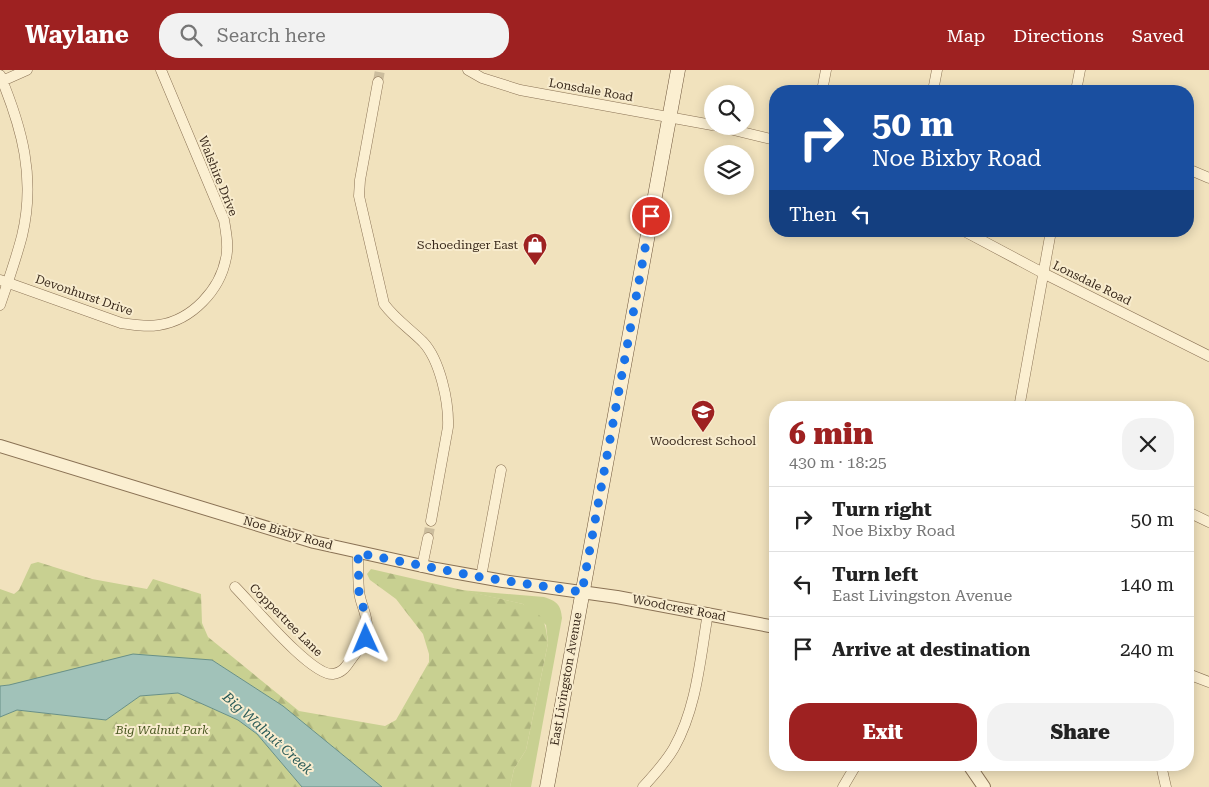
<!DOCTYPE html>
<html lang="en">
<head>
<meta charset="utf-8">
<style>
	body { margin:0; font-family:"Roboto Serif",serif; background:#f2f2f2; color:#222; height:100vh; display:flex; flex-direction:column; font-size:19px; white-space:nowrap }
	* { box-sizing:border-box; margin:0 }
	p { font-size:16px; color:#767676 }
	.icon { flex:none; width:28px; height:28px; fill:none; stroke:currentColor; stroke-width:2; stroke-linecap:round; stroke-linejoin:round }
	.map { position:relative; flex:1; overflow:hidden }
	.sheet { position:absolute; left:769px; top:331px; width:425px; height:370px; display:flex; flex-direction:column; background:#fff; border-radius:20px; box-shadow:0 2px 12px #0003 }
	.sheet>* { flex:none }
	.banner { position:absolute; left:769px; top:15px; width:425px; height:152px; border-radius:20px; box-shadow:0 2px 12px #0003; background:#1a4fa0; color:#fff; overflow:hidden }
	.buttons { position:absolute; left:704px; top:15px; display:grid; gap:10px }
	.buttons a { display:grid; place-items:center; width:50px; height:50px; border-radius:50%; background:#fff; box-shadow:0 2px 12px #0003; font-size:25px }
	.pin { position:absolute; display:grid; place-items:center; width:42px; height:42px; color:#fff; margin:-21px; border:2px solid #fff; border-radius:50%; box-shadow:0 1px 5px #0007 }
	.me { position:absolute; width:55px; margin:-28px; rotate:359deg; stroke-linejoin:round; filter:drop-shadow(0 0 4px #0008) }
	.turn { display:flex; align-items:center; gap:18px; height:105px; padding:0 20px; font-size:22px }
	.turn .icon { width:65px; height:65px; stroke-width:2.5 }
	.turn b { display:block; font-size:35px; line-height:42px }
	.then { display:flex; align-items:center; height:48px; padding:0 20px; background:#0003; gap:10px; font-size:19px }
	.round { display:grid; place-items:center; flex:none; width:52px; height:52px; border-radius:20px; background:#f2f2f2 }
	.headline { display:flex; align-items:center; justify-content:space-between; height:85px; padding:0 20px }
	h1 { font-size:30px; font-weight:800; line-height:38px; color:#9e2121 }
	.primary-button { display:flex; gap:10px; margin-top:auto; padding:10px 20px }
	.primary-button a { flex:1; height:58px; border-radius:20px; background:#9e2121; color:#fff; font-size:20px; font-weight:800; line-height:58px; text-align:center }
	.primary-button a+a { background:#f2f2f2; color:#222 }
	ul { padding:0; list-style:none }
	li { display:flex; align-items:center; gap:15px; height:65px; padding:0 20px; border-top:1px solid #e0e0e0 }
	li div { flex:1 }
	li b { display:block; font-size:19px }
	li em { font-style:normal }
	header { display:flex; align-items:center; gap:30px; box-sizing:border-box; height:70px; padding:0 25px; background:#9e2121; color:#fff }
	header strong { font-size:24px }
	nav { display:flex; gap:28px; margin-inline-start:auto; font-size:18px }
	.search { width:350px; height:45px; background:#f2f2f2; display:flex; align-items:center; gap:12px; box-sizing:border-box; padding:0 18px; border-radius:20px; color:#767676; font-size:19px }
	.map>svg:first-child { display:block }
</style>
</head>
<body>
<header>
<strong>Waylane</strong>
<div class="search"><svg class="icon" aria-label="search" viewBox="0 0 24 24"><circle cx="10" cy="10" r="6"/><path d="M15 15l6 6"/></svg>Search here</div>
<nav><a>Map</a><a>Directions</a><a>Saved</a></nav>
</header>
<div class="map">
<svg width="1209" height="717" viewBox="0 0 1209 717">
	<defs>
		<pattern id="forest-firs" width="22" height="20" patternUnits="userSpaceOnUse" patternTransform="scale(1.25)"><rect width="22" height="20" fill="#c8d091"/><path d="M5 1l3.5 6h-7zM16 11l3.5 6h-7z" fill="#adb37c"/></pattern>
	</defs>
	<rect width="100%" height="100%" fill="#f1e2bd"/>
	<path fill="#c8d091" d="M460,520L544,527C556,531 561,534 562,548L531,717H510L514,699L526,680L548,573L546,555L523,534Z"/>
	<path fill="url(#forest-firs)" d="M38,492L92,509L147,519L153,509L201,524L202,553L208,567L299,641L385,656L396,650L429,592V584L423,564L396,529L370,510L367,504L371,499L523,534C544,546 545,549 548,573L526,680L514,699L510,717H382L283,636L212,590L0,616V519L14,524L19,520L31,494Z
		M178,623L238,650L257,664L302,717H0V647L17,640L106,650L140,626Z"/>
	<path fill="#a1c2b9" stroke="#689087" d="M133,584L212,590L283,636L382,717H302L257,664L238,650L178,623L140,626L106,650L17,640L0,647V616L9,615Z"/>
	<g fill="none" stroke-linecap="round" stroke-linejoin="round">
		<path stroke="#ccbd9d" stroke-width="10" stroke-dasharray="10 5" stroke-linecap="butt" d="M378,12L380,0
			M428,468L431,451"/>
		<defs>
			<path id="minor" d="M468,0L482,8L520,20L712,55
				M0,5C22,58 36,108 22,166C16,189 8,212 0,235
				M0,12L27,0
				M378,12L360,110L359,126L384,234C395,249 410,259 423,272C440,290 449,332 448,357L431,451
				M822,21L826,0
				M933,21L937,0
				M1076,21L1080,0
				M717,56L775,70
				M1188,99L1209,108
				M964,161L1043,203L1209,286
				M0,210L121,253C134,255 146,257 159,255C192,250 220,220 226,188C229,176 226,162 224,150L161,0
				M1019,338L1051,161
				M1188,442L1209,452
				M422,497L428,468
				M481,507L501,400
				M235,517C252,534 311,606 333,604C343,603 347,595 352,588C359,579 367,570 367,558C368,545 360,534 359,521C358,509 358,496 358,483
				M1188,604L1209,612
				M1161,695L1166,717
				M643,717C654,705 666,692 674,678C697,637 700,589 708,543
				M843,717L856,695"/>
			<path id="tertiary" d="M0,376L314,472L436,499L503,511L617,527L775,557
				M969,695L984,717"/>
			<path id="secondary" d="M547,717L678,0"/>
		</defs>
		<use href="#minor" stroke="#8a7255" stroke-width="11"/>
		<use href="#tertiary" stroke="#8a7255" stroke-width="14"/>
		<use href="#secondary" stroke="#6c5339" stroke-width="15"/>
		<use href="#minor" stroke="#fbefd1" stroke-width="10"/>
		<use href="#tertiary" stroke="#fbefd1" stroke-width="12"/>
		<use href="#secondary" stroke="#fbefd1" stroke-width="14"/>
	</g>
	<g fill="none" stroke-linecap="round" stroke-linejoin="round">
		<path stroke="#1a73e8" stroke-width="9" stroke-dasharray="0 16.2" d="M366,569L367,551L359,522L358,483L480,507L582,522L651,146"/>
	</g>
	<defs>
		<symbol id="shop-pin" viewBox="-11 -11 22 30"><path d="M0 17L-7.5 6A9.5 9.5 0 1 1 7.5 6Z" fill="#9e2121" stroke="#f8ecce"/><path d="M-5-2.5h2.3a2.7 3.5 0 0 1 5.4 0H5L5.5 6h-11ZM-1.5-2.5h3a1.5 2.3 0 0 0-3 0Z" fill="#fff"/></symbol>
		<symbol id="school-pin" viewBox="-11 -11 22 30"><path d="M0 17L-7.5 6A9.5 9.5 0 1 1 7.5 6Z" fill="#9e2121" stroke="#f8ecce"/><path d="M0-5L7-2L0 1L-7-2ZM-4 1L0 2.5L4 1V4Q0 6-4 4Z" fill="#fff"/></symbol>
	</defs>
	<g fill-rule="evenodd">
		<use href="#shop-pin" x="521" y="161" width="28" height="38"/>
		<use href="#school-pin" x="689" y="328" width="28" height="38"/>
	</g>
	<g text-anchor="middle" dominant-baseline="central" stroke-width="4" stroke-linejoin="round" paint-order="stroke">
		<g font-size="12" fill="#39291b" stroke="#f8ecce">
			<text transform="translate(591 20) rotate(10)">Lonsdale Road</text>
			<text transform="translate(218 106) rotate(68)">Walshire Drive</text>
			<text transform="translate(1092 213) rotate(26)">Lonsdale Road</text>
			<text transform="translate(84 225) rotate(19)">Devonhurst Drive</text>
			<text transform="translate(288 463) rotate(16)">Noe Bixby Road</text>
			<text transform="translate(679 538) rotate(11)">Woodcrest Road</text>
			<text transform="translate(286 550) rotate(45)">Coppertree Lane</text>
			<text transform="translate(566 609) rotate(-80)">East Livingston Avenue</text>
		</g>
		<g font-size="12" fill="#39291b" stroke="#f8ecce" text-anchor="end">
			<text x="518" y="175">Schoedinger East</text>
			<text x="703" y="371" text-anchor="middle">Woodcrest School</text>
		</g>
		<g font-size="12" font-style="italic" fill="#495720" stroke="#f8ecce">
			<text x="162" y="660">Big Walnut Park</text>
		</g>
		<g font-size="14" font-style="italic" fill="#295a57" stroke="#f8ecce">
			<text transform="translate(268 663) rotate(42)">Big Walnut Creek</text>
		</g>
	</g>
</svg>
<div class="buttons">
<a><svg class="icon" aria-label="search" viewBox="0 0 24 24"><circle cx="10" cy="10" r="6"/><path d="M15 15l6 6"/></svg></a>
<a><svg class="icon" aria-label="layers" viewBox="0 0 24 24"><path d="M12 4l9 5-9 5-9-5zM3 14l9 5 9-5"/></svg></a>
</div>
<div class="pin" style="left:651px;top:146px;background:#d93025"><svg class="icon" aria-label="arrive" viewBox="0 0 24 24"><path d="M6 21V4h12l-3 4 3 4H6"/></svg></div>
<svg class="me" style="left:366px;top:569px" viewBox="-20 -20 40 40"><path d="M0-17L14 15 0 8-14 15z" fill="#1a73e8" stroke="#fff" stroke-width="4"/></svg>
<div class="banner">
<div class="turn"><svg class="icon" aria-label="right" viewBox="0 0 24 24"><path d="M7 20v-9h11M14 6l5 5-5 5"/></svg><div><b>50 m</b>Noe Bixby Road</div></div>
<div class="then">Then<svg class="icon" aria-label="left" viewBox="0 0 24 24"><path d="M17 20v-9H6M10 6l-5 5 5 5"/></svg></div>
</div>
<section class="sheet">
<div class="headline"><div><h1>6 min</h1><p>430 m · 18:25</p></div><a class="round"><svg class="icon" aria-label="close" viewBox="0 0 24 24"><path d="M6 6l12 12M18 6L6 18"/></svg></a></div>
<ul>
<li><svg class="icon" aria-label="right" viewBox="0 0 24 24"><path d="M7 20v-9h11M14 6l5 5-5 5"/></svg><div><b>Turn right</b><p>Noe Bixby Road</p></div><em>50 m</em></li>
<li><svg class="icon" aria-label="left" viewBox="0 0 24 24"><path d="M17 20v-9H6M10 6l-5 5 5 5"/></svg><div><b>Turn left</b><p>East Livingston Avenue</p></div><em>140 m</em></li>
<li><svg class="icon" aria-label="arrive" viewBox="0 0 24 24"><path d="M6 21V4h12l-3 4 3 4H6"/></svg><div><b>Arrive at destination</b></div><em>240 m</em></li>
</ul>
<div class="primary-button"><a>Exit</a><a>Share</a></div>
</section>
</div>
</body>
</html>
